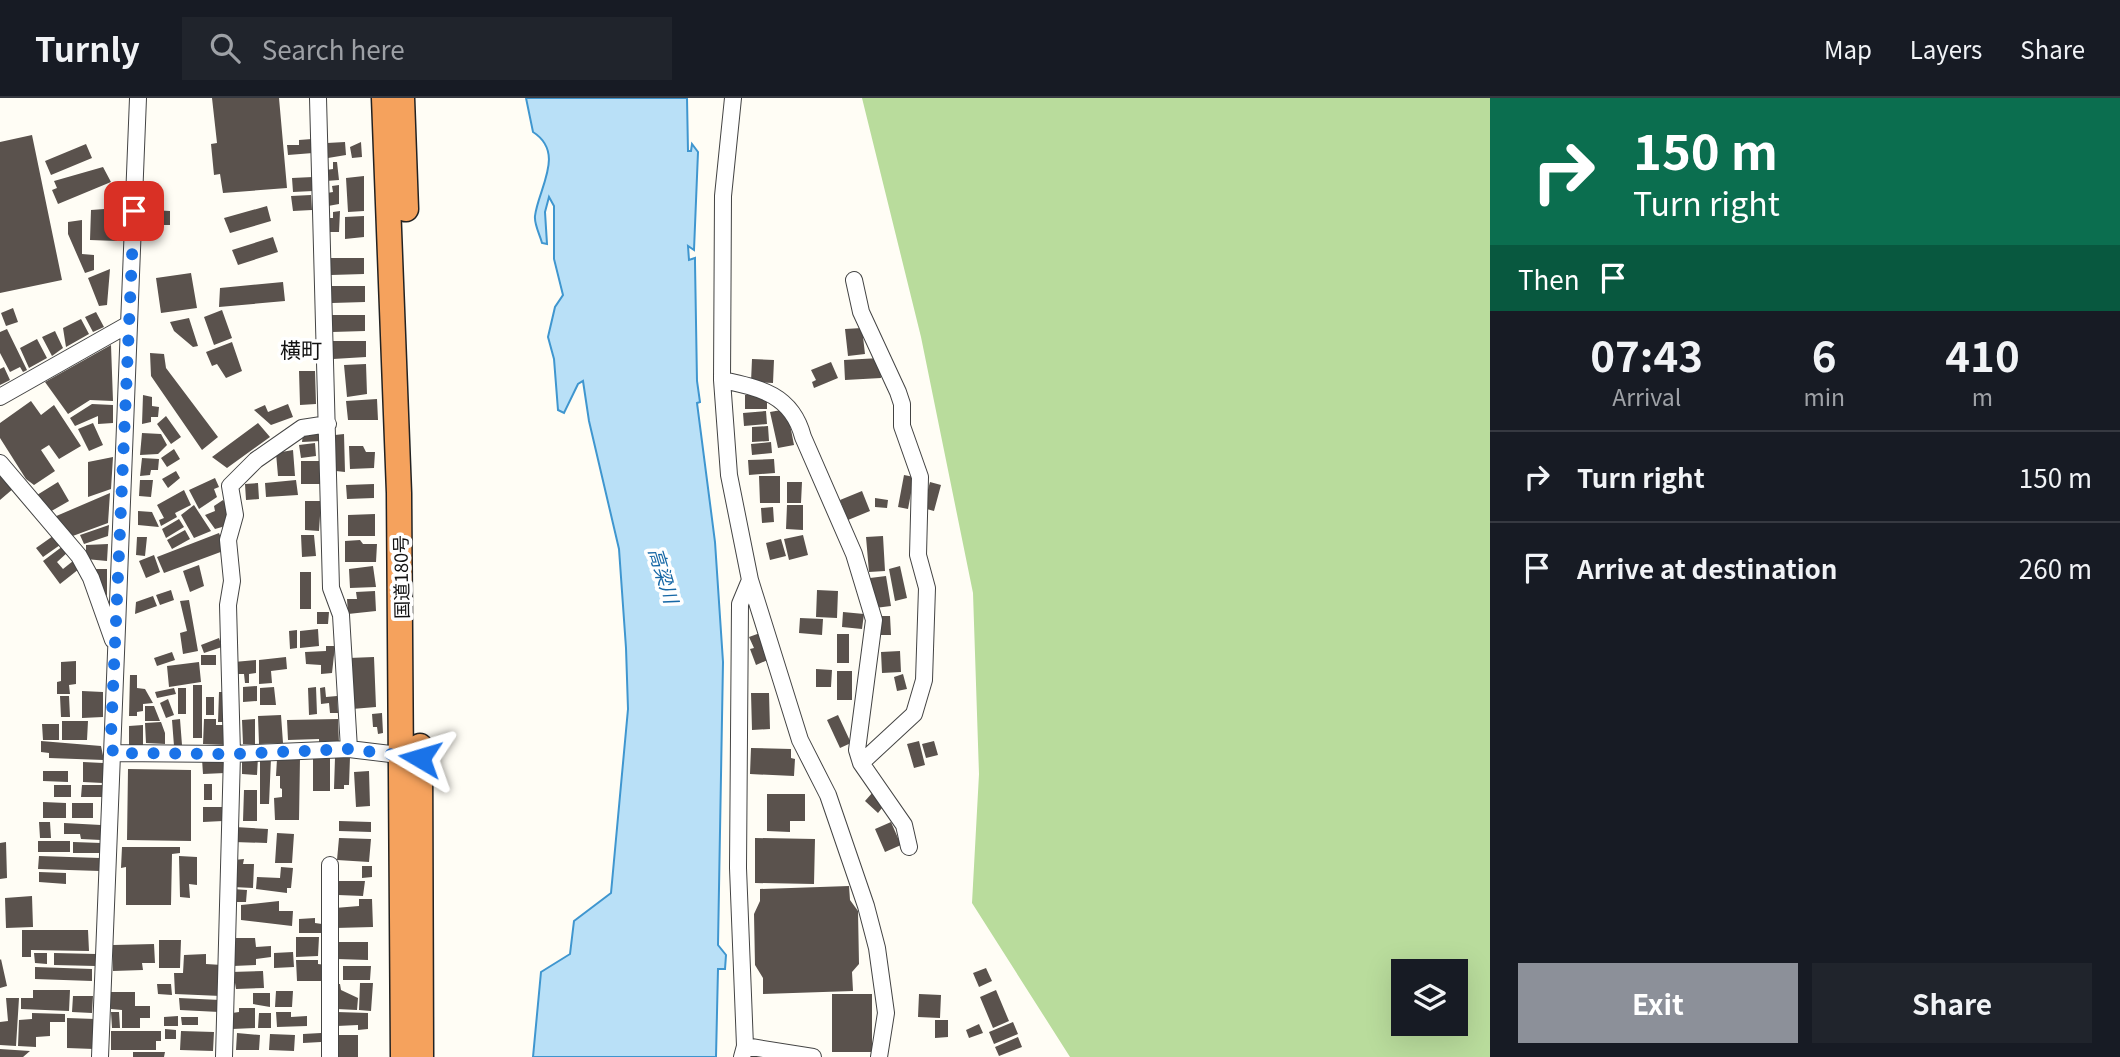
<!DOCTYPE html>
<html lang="en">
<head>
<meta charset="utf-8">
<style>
	body { margin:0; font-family:Georgia,"Noto Sans JP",serif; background:#20242c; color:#f1f3f6; height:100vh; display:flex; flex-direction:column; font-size:26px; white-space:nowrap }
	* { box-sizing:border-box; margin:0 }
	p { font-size:23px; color:#9ea1a6 }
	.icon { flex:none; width:38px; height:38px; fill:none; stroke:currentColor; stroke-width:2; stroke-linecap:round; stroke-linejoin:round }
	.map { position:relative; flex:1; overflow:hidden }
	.side { display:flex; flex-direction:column; background:#171b24; width:630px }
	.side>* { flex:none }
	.top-card { background:#0b6e4f; color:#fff; overflow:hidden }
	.buttons { position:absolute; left:1391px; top:861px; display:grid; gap:14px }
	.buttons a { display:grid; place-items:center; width:77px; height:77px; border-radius:0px; background:#171b24; box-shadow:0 7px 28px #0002; font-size:35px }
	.pin { position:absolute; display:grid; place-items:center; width:60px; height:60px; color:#fff; margin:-30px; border-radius:14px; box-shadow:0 4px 10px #0006 }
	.me { position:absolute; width:77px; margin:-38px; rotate:277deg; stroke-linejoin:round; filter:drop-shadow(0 0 5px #0008) }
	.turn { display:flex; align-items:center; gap:24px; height:147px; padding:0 28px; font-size:32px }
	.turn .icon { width:91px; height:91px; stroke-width:2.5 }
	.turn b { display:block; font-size:49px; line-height:60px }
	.then { display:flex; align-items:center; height:66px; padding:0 28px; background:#0003; gap:14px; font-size:26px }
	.eta { display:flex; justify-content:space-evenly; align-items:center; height:119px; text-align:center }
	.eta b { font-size:42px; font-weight:700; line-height:49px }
	.primary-button { display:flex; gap:14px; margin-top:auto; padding:14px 28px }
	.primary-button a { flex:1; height:80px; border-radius:0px; background:#8c9099; color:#fff; font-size:28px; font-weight:700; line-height:80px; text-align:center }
	.primary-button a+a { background:#20242c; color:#f1f3f6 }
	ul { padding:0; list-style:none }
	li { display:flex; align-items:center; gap:21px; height:91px; padding:0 28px; border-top:2px solid #363941 }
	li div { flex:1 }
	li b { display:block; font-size:26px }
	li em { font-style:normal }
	header { display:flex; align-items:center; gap:42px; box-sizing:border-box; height:98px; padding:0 35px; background:#171b24; border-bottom:2px solid #363941 }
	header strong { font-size:33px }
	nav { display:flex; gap:38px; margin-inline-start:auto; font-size:24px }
	.search { width:490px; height:63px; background:#20242c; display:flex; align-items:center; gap:18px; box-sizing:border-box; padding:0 24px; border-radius:0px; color:#9ea1a6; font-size:26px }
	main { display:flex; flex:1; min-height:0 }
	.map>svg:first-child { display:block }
</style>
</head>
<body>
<header>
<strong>Turnly</strong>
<div class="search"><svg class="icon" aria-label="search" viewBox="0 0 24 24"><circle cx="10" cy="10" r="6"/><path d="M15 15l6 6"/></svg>Search here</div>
<nav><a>Map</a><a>Layers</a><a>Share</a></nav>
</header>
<main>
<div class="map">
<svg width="1490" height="959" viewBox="0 0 1490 959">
	<rect width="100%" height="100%" fill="#fffdf5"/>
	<path fill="#b9dc9c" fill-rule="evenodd" d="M862,0H1490V959H1070L972,805L979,676L973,495L921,239ZM1404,873H1456V926H1404Z"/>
	<path fill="#b9e0f7" stroke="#3f96cf" stroke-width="2" d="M526,0H687L688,53H691L692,46L698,54L694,152L688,148L689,162L695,160V165L697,283L700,304L697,305L715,444L723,564L718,847L726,857L725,871H718L716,959H533L541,874L570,856L574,823L611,795L628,611L626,550L619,451L589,323L583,283L578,286L564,315L558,312L554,261L548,239L555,209L563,197L554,161V108L549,99L545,114L547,146L542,145C540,137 534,126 535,118C538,91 566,55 533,34Z"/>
	<path fill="#5a524d" d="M212,0H279L287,90L223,95L220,76L214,77L211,46L217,45Z
		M32,37L62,182L0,195V44Z
		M312,41L313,55L288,57L287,47H299V42Z
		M345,44L346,57L328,60L327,45Z
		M361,44L362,59L352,60L350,49Z
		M86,46L92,60L51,77L45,63Z
		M333,64H337L339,82L326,83V72L333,71Z
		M103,69L111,84L58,106L52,92L57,90L54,83Z
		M364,78V113L348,114L346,80Z
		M313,79V93L293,94L292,80Z
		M339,87V106L328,108L327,95L333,94L332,88Z
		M311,97L312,112L293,113L291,98Z
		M267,108L271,123L230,135L224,120Z
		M118,110L117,143L90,142L91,112Z
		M150,112L170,113V127H161L160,133H149Z
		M340,113L339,134H328V120H333V114Z
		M364,118V139L345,141V119Z
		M82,122V156L94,157V172L85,175L68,136V124Z
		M273,139L278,154L238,167L232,152Z
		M331,160H364V176L331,177Z
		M110,171L107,207L99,208L88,180Z
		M191,175L197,210L161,215L156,180Z
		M283,184L285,203L219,209L220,190Z
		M332,188H365V204L332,205Z
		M13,210L18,224L6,228L1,215Z
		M222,212L232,240L214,247L204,219Z
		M96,214L104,229L93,234L85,219Z
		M332,217H365V233L332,234Z
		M189,220L198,248L193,249L174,233L170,224Z
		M81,221L89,236L66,249L63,230Z
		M862,230L865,256L848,258L845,231Z
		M7,231L27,272L23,274L20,269L10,274L0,255V234Z
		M55,233L63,250L52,258L42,239Z
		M37,241L47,260L29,270L20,250Z
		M333,243H366V259L333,261Z
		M232,244L242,273L226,280L217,266L212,268L206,254Z
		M111,247L113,303L90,302L68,316L45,284Z
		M150,255L164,256L166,270L218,339L202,352L151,278Z
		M880,260L881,280L845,282L844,262Z
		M752,261L774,262L773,285L751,284Z
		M831,264L838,280L814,290L812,284L816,282L811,272Z
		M366,266L367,296L347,299L344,267Z
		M4,269L10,282L0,287V271Z
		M299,273H315L316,306L300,307Z
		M143,297L152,299V308L159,309L158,319H151V324L142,326Z
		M745,297H767V311H745Z
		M377,301L378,322H348L346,303Z
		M31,303L41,317L54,307L81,348L59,361L49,347L41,352L55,373L34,387L26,381L0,340V325Z
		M92,306L113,307V325L98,326V318L75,328L70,320Z
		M288,306L293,319L271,327L254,312L265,307L268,314Z
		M787,311L794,347L778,350L770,314Z
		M766,313L767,326L744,328L743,315Z
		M166,318L181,339L171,346L157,326Z
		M93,325L103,347L89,353L78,331Z
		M258,325L270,339L227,370L212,359Z
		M768,328L769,343L752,344V329Z
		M322,332L321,343L302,344L303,335Z
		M142,335L161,336L167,347L158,356L140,357Z
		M344,336L345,374L336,373L335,337Z
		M771,344L772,355L752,357L751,346Z
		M315,345L316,358L301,360L299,347Z
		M349,348H363L366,354H375L374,370L350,371Z
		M174,351L180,361L167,369L161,360Z
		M293,352L295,378H278L276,355Z
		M113,359L111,391L88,399V364Z
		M142,360L159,361L158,372H151L150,377L140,378Z
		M774,361L775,375L749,377L748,362Z
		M301,363H322V386H301Z
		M176,373L180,380L168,390L162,381Z
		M904,377L914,379L908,411L898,409Z
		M0,378L5,384L9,382L14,390L0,402Z
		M759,378H780V405H760Z
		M215,380L219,389L214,391L217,399L199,411L189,392Z
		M140,382H153L151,399L139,398Z
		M296,382L298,397L266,399L265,385Z
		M58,384L69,403L48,415L37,397Z
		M787,384H802L801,405H787Z
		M930,384L941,387L934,413L923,410Z
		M258,385L259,401L246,402L245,386Z
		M374,386V400L347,401L346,387Z
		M184,392L191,407L175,415L177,419L161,428L159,422L164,420L157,407Z
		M862,393L870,413L848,422L840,402Z
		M110,395L108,425L70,439L54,419Z
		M875,400L888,402L887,410L875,409Z
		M223,402L231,414L229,427L215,431L205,417L215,413L214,408Z
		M305,403H321L319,433L305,432Z
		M194,407L211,433L194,440L181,417Z
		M787,407H803V432L786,431Z
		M773,409L774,424L762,425L761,410Z
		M138,413L152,414L159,429L138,427Z
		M375,416V438H348V417Z
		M179,421L184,429L166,440L162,431Z
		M109,427L108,438L84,446L80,437Z
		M185,432L190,441L172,451L167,442Z
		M219,435L226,452L164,475L157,459Z
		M301,437H314L316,458L302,459Z
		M803,437L808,457L789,462L784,441Z
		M53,438L60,447L43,459L36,450Z
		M883,438L885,473L869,474L866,439Z
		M137,439H147L145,458L136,457Z
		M781,441L786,458L770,462L766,445Z
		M360,442L363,446H377L376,464H345V443Z
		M108,446L107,463L86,461V447Z
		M63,448L68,454L57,464L63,471L73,463L79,471L60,486L43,463Z
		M154,457L160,474L146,480L139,463Z
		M199,467L204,488L190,494L183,473Z
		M373,468L376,489L350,490L349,471Z
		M900,468L907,500L895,503L889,471Z
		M95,471H107V498L99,492V479H95Z
		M300,474H311V511H300Z
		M886,478L891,508L875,510L870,480Z
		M171,492L174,502L160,507L156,497Z
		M817,492L838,493L837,520L816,519Z
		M375,493L376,513L348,516L347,501H357L356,494Z
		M153,498L157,508L135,516L136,504Z
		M189,502L198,553L183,556L180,535L187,533L180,503Z
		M317,514H329L328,526H317Z
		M843,514L864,516L862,531L842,529Z
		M881,518H890L891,537H881Z
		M800,520L823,521L822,537L799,535Z
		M318,531L319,548L300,550V533Z
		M297,532V550L290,551L289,533Z
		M760,535L770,561L756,567L750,551L754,550L749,539Z
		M837,536H849V565H837Z
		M219,540L222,549L204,555L201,547Z
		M326,548H335L332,575L321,576V567L306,566L305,554L326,553Z
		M900,553L901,574L882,575L881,554Z
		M172,554L175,562L157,568L154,560Z
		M201,557H216V567H201Z
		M286,559L287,571L271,573L272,585L259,586V562Z
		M374,559L376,609L352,611L349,560Z
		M256,562V575L249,576V585H245L244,576H234V564Z
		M76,563V586L69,587L70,596H57V584L61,583V564Z
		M199,564L201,584L169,589L167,568Z
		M816,571L832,572L831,589H816Z
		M837,573H852V602H837Z
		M903,576L907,591L897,593L894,579Z
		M130,577H137V590L145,591L153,605L143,606V613L137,614V618H129Z
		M193,587H202V640H193Z
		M257,588V603L243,604V589Z
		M274,589L276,607H260V590Z
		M316,589L317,616L309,617L308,590Z
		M325,589L326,599L337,598L338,615H330L329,605L321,606L320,590Z
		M174,590L176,596L157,600L155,594Z
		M178,590H186V616H178Z
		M82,593L103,594V619L82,620Z
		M219,594H227L226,609H223L225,624H218Z
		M751,595H769L770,631L752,632Z
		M60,598H69L70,619H61Z
		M206,599H214V617H206Z
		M168,601L174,617L166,620L160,605Z
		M145,608H154L160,623H145Z
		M382,615L383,635L378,636L377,629H373L372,616Z
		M281,617L283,645L259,646L258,618Z
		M838,617L851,645L840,650L827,622Z
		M180,621L182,647L174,648L172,622Z
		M204,621H216V627H225V647L203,646Z
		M255,621V646H243L242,622Z
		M338,621L339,645L319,646V641L288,642L287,622Z
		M62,623H88L87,642H62Z
		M161,624L165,635V646L146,645L145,625Z
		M42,626H59V642H43Z
		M143,627V648L129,649V628Z
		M41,643L101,648L104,662L49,660V655L41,654Z
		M919,643L925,667L914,670L907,646Z
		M934,643L938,657L926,660L922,646Z
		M751,650L791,651V660L795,661L794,678L750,676Z
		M258,659L257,677L242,676V660Z
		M350,659L349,687H344V691H334L335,660Z
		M225,660V675L203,676L202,661Z
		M260,660H271L269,706H260Z
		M300,660L299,722H275L274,700L282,699V691L280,690V678H276L277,661Z
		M330,660V693H313V661Z
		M83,664L103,665V685L83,684Z
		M128,671L191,672V743L127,742Z
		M43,673H68V684L43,683Z
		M369,673L370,708L356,709L354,674Z
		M204,686H212V702H204Z
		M54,687H71V699H54Z
		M82,687H104L103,699H81Z
		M244,692H257V723H243Z
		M873,694L886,705L878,715L865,703Z
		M767,696H805V723H790V734L767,733Z
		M43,704L66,705V720H43Z
		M72,705H93V720H72Z
		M203,709H223V723L203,724Z
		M339,723L371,724V734L339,733Z
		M39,724H50L51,740H40Z
		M891,724L901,747L885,754L875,731Z
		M64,725L101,727V742L81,741L80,736H64Z
		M235,729L268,731L267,745L234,744Z
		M277,735L294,736L292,765H275Z
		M339,740L371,741L369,764L337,762Z
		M755,740L815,741L814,786L755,785Z
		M38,743H70V754H38Z
		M6,744L7,780L0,781V745Z
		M73,744L101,745V755H73Z
		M122,749H180V755L172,756L171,807H126V769L121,770Z
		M39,758L100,760V773L38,771Z
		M179,758L197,759V787L189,786L190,800L180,799Z
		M244,761L243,766H254L253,790L233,789L234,762Z
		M362,768H372V779L362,780Z
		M281,769L293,770L291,790H287V795L256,791L257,779L280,780Z
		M39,774L66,775V786L39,784Z
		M339,783H365L363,798L338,797Z
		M849,788L850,802L858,813L859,866L852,874L853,893L763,896V880L755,867L754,816L760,803V791Z
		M232,791L247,792L246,804H232Z
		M32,798L33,829L6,830L5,800Z
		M359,801H372L373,829L335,830V810L359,808Z
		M279,803V813H293L292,828L241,822V807Z
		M315,820V825L322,826L323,835H299V821Z
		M22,832H88L89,853L31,852V859H22Z
		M296,839H319L318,858L296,859Z
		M233,840H255L256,849L271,848V859L256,861V867L233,868Z
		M159,842H181L180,870H159Z
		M337,844H368V862L337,861Z
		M154,846L155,865H142L143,872L113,873V847Z
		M293,854L294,869L274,870V855Z
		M34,855H47V866L35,865Z
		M54,855L96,856V868L54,867Z
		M206,856V866L222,867L221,898L175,896L174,875H183L184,857Z
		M1,861L7,888L0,890V862Z
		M296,862H318V866L326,867V883H297Z
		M343,868H371L370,882H343Z
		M35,869L92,871V883L35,881Z
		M986,870L992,883L979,889L973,875Z
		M263,873L264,890L236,891L235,885H232L231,874Z
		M360,885H373L371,913L359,912Z
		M157,886H171L172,897L158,896Z
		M337,886H340L341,892L358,900L357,912L337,911Z
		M33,892H70L69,913L21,911V900H33Z
		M996,892L1009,923L993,930L980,899Z
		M276,893H293L292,909H275Z
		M111,894H135V908H150V920H140V930H122V912L111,911Z
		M253,895H270V909L253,906Z
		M832,896H872V954H832Z
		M919,896L941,897L940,920L918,919Z
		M73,898H93L92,915L72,914Z
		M6,900H19L16,948L0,947V924L8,923Z
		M179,900L220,902L219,914L180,912Z
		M239,910H255V930L232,931V915L239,914Z
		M111,914H119L120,930H112Z
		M276,914H291V919L307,918V928L277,929Z
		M337,914L368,915V931L358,932V927L337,928Z
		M32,915L65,916V924H50V938L36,939V949L18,948L19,922L32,921Z
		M259,915H271V930H258Z
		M178,918V928H164V919Z
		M181,919H198V927H182Z
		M67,920L95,921L94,951L67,950Z
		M935,922H948V939L935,940Z
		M1013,924L1018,936L994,946L989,934Z
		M979,926L983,935L969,940L966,932Z
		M165,931L176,932V941H165Z
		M111,933H161V943H156V952H111Z
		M181,933L214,934L213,953L180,952Z
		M237,935L260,937L259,952H236Z
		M321,935V944L303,945V936Z
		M270,936L295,937L294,953L269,952Z
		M338,937H358V959H338Z
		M1018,939L1022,949L999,958L995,949Z
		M0,951L30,953L23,959H0Z
		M133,954H165L164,959H133Z"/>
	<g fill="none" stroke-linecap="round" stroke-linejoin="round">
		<defs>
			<path id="minor" d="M318,0L331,490L341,517L349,651
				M733,0L723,98L722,282L729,377L750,482L800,642L828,697L866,808L877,850L886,915L879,959
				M854,182L861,214L898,294L902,306V328L920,379L918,457L927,490L924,582L914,616L861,665
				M722,282C761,290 792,297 803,339L854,456L874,522L857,652L861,665L904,727L909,749
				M0,299L129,226
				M0,365L79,458L91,480L113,542
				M113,655L232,656L349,651L407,658
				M745,948L813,959
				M100,959L138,0
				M224,959L232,656L228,507L232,483L228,442L235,417L230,388L256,362L302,330L328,326
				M330,959V767
				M742,959L745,948L738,770L740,506L750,482"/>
			<path id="highway" d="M384,0L399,395L403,959
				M402,0L406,111
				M420,648L421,959"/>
		</defs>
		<use href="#minor" stroke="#444" stroke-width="18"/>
		<use href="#highway" stroke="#222" stroke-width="27"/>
		<use href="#minor" stroke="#fff" stroke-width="16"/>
		<use href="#highway" stroke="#f5a25d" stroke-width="24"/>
	</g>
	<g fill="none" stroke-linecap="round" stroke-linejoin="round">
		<path stroke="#1a73e8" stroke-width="12" stroke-dasharray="0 21.6" d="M134,113L111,637L113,655L232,656L349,651L420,660"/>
	</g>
	<g text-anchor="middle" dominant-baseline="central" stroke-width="7" stroke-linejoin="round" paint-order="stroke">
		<g font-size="18" fill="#111" stroke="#fff">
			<text transform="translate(400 479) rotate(-91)">国道180号</text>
		</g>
		<g font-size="19" font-style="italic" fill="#1768a6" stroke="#fff">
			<text transform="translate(665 477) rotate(73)">高梁川</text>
		</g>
		<g font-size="21" fill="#111" stroke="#fff">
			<text x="301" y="251">横町</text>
		</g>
	</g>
</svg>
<div class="buttons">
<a><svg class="icon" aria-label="layers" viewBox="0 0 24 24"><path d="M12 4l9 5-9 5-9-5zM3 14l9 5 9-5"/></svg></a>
</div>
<div class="pin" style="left:134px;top:113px;background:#d93025"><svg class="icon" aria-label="arrive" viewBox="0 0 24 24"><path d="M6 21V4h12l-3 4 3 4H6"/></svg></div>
<svg class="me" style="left:420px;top:660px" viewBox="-20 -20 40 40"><path d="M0-17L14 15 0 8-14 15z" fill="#1a73e8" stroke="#fff" stroke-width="4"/></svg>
</div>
<section class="side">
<div class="top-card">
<div class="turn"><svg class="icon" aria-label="right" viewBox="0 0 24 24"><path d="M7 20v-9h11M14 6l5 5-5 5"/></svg><div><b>150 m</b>Turn right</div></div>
<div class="then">Then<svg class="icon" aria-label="arrive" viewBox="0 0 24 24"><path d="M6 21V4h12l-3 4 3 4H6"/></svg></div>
</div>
<div class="eta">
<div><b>07:43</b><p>Arrival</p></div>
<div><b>6</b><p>min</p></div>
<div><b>410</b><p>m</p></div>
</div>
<ul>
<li><svg class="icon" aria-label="right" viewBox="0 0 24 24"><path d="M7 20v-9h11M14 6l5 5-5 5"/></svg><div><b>Turn right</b></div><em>150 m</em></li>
<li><svg class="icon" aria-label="arrive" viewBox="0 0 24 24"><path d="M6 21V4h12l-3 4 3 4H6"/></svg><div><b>Arrive at destination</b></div><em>260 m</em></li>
</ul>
<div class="primary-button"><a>Exit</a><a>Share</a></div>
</section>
</main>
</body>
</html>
